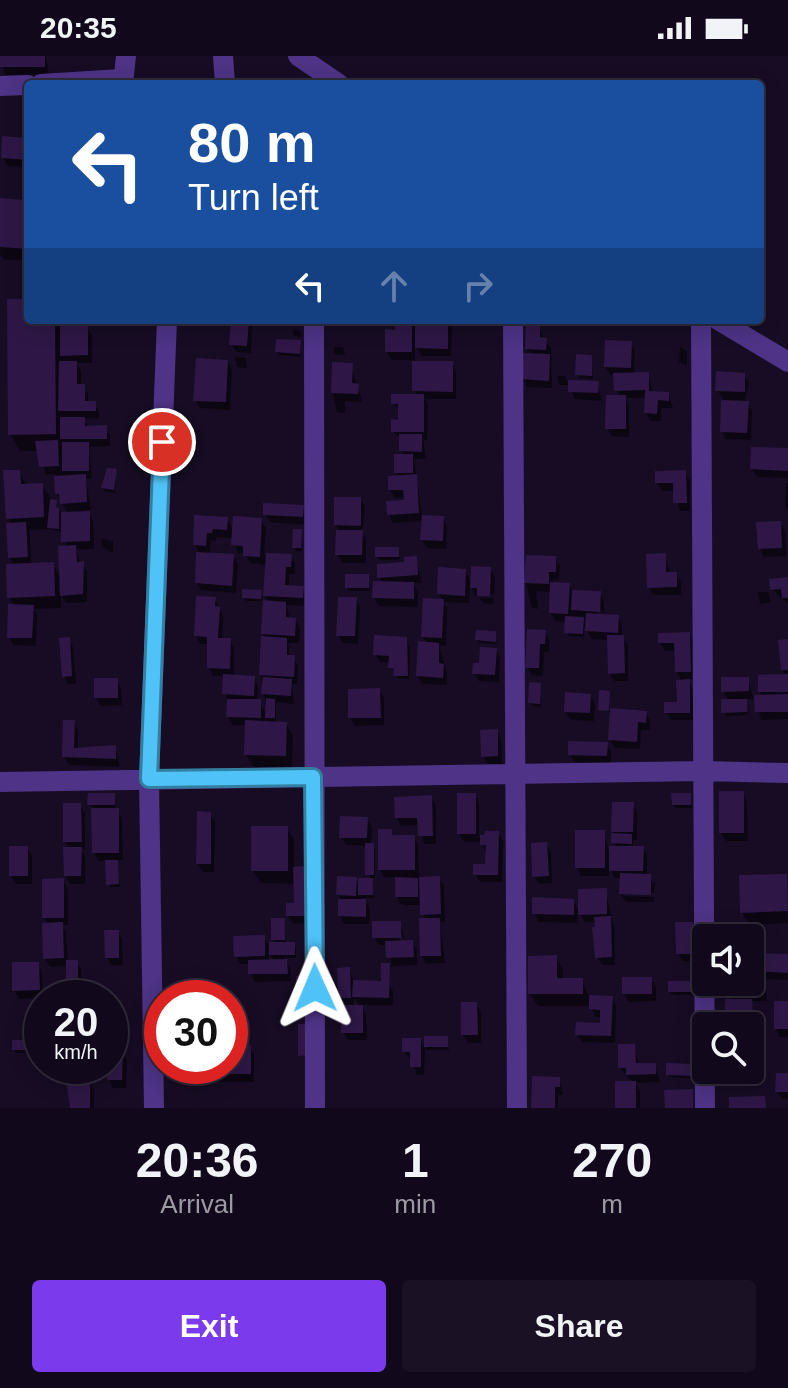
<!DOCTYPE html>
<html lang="en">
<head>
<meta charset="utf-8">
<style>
	body { margin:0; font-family:Arial,sans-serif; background:#1a1224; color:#f1f3f6; height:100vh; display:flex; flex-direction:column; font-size:30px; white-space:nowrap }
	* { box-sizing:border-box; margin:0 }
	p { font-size:26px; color:#9c9aa3 }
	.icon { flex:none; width:44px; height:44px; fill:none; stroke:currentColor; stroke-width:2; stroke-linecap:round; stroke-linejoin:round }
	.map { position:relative; height:1052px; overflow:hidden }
	.sheet { display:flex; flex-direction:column; background:#11091b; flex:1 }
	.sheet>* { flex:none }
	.top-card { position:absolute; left:24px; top:24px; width:740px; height:244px; border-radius:8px; box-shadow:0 4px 20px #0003,0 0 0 2px #302a3a; background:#1a4fa0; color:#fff; overflow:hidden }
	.controls { position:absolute; left:692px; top:868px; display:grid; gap:16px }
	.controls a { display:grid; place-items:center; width:72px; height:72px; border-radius:8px; background:#11091b; box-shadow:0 4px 20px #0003,0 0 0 2px #302a3a; font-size:40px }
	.speed { position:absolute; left:24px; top:924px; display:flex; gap:16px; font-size:40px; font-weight:700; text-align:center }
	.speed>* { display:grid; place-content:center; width:104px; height:104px; border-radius:50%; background:#11091b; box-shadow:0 4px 20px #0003,0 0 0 2px #302a3a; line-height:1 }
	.speed small { font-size:20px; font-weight:400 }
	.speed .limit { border:12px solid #d22; background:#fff; color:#111 }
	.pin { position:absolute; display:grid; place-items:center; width:68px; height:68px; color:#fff; margin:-34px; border:4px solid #fff; border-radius:50%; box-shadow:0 2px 8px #0007 }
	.me { position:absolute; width:88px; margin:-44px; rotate:359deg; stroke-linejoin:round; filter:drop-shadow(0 0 6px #0008) }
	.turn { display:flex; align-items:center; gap:28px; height:168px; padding:0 32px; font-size:36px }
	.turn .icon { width:104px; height:104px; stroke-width:2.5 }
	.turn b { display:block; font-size:56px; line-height:68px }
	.lanes { display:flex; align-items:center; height:76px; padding:0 32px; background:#0003; justify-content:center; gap:40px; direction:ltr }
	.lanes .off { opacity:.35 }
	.eta { display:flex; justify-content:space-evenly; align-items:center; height:136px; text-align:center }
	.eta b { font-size:48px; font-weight:800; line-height:56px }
	.button { display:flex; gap:16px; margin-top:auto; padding:16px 32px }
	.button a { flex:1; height:92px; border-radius:8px; background:#7c3aed; color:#fff; font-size:32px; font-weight:800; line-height:92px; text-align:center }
	.button a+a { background:#1a1224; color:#f1f3f6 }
	.status { display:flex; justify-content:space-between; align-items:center; height:56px; padding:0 40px; background:#11091b; direction:ltr }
	.status svg { height:22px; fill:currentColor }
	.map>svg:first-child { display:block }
</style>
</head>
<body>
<div class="status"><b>20:35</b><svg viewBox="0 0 49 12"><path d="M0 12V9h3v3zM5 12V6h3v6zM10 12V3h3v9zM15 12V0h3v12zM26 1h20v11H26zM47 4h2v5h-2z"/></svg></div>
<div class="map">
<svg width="788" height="1052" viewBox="0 0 788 1052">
	<rect width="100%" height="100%" fill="#170c24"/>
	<path fill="#0007" fill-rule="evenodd" d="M0,0H46L49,18L5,19Z
		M28,84V145V111L8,110L3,102Z
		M0,144L22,146L28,153V205L3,203L0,198Z
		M28,245V264H64V271H87L92,279V307H76L81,315V330L88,338V347H94L99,355V362L83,363L89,372L105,371L110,380V390L89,391L92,422L86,423L91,454H87L93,465L94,493H76L80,508L87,515V546L66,547L61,538V552L34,553L37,559L36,590L13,589L9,581L14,550L9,541L14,510L10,502L11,468L8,462L19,416L26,428L42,429L61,458L68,457L57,438L56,418L46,419L39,395H20L10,378ZM50,473L63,476L67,491L61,522L53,509H31L30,474Z
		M233,264H250L252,269L251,297L236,296L231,288Z
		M397,264H414L417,270V264H447L452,272L451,300H422L415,289V307H452L456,315V343H425L428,348L427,384L423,383L426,403H414L422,461L443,462L447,470L446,493L427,492L422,484L423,465L393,467L389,459L406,446L405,441L395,442L390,434L399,421L396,416L404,400L401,383L393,375L399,366L400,355L393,347L417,340L414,304H392L387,296L397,276Z
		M490,264V269L476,265V264Z
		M539,266L543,283L551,292L552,332L527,331L523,323L531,299L527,292Z
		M292,273L300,274L302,281L294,280Z
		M300,286L301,301L279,299L277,296Z
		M630,287L635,295L634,319L648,318L653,337H668L673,352H661V365H651L646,357L647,342H625L629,349V381L612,380L607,372L620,341L615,319H610L606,311Z
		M334,291H343L345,299L334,298Z
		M680,291L687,295V310L679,306Z
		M235,301L246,302L247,312L237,311Z
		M591,301L593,323L579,322L577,319Z
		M227,306L232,314L230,354L200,352L195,344Z
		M351,309L362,346L345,345V357H337L333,337Z
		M744,319L749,327L745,343L752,355L751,384L726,383L722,375L723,342L717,334Z
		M557,320H565L567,326L597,327L602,345L574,343L570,329H559Z
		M788,394V422L757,421L752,413Z
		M116,415L115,437L105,435L103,432Z
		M685,416L690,425V455H680L675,435H662L657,427Z
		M786,427H788V455L785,450Z
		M360,443L365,451L362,477L366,484V507H342L338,499L340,476L336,469Z
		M303,451L307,469L270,466L265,458Z
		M196,461L227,463L234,476L261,464L266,472L264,499L291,500L295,508V518H289V531L303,532L307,540V550L286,549L290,563L295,564L300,572L299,587H288L290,601L298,609L297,628H292L294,648L276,646V667L286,668L293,680L292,712L254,711L246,699L247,669H233L228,661L225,620H213L209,612V588H200L196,580L215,543L223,561L222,584H230L234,592V621L253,622L258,630L257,645L267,658L261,618L266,582L263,577L269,547L265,540L267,509L250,507L245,497H238L234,482L216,481V485L211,484L210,498L233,500L238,508L236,537L201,534L197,526L200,498L195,489Z
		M780,467L785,475L786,500L764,501L760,493Z
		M301,475L302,495H296L294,491Z
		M101,483L113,485V497L102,491Z
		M398,493L400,504H379L377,500Z
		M665,499L670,518H676L681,526V539H653L649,531Z
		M416,502L422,527H413L418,536V551L379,550L374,542L383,528L379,521Z
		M555,502L560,510L559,524L553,523L552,528L569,529L573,536L600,537L604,545V558L597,546L593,548L600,560L618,561L622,569V581L628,589V625H614L609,617V584L592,583L584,570V581L568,580L567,566L555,565L551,557L552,536L536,535L538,553L532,552L526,527Z
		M490,513L495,521L494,538L476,540L470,528L469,547L443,546L447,553L446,590L439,589L447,618V629L422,628L418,620L427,588L423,581L443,545L439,538L465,515L472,527Z
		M368,520L370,535H349L347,531Z
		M788,523V548L772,533Z
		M261,536L262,545H246L244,541Z
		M758,536H768L771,546L760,548Z
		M480,542H494L493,548L483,547Z
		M356,543L360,551L358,588L343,587L338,579Z
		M545,576L549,584V596H544L543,620L532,619L527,611Z
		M495,577L497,588L479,587L477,584Z
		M689,578L694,586V623L688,624L693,634L694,664H671L666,656L679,648L682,626L677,616L676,595H665L660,587Z
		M68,583L73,591L76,628H68L64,620Z
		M405,583L410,591L409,623L397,622L391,607L380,606L375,598Z
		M788,585V663L761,664L756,643H745L748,659L725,660L729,645L723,635L748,623L753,641H763L760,636L787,620L783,614Z
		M496,594L500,602L499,626L479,625L474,617Z
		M117,624L121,632L122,649L101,650L96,642Z
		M539,628L541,651L532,650L530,647Z
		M379,634L384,642V669L355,670L350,661Z
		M608,637L610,654L646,657L650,665V674H641L640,693L615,692L610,684L612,657L600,653Z
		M590,640L595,648L594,665L571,664L566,656Z
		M74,666L78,674V694L115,691L120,711L69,709L64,701Z
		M497,675L501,683L502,708H488L483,700Z
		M607,688L611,696V708L574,706L570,698Z
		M743,737L747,746L748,785H726L721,777Z
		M114,739L116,754L122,762L123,804L117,805L120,831H110L107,805H99L94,797L93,752L90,748Z
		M475,739L479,747V781L498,777L503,785L502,826H480L475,818L487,810L486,796L482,786H464L459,778Z
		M690,739L692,752H676L674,749Z
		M431,741L436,749V788H424L420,769L401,770L397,762Z
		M632,748L637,756V784H633V792H643L647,800V820L655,828L654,837L623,836V840L654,841V846H626L621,838V822H615L609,811V820H581L577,811L604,776L609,796H612L616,792L613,776Z
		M80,749L85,757V793H81L85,801V828H70L66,820L69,793L65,785Z
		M210,758L215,766L214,816H203L198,808Z
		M367,763L372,771L371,789L375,792V822H371L374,842H363L370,853L369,868H344L340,860L342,845L338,839L356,823L360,831L370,824L367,790L346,789L341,781Z
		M287,772L294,784V813L311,867L293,868L288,860L296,849L295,828L261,827L253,815Z
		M391,775L394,781H414L418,789L419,823L439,822L444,830L445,866H440L445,907L426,908L422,900L425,864L422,849H402L397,841V821H384L380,813Z
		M546,788L551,796L552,827L539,828L534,820Z
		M27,792L32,800V828H16L11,820Z
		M785,820L788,867L750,869L742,856Z
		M63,824L68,833V869H62L66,876L68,906H77L81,914V935H90L94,942H68V910L50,911L45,903L49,869L44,861Z
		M605,834L614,871L615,909H602L597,901L596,866H585L578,854L577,867L539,866L534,857L573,845L580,857Z
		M283,864L286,888L296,891V902H284L291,914V925L254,926L250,908H240L236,900L264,881L271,894ZM268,894L275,906H269Z
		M400,867L405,884L398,872L395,874L401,886H412L417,894V909L391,910L388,927L393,935V949H361L366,959L367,984H348L343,976L345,951L340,941L349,913L354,926L385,927L383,909H392L387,889H379L374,881ZM354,940L360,951H354Z
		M692,868L696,876L697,905H682L678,897Z
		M118,876L122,884L123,909H111L107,901Z
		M788,900V924L764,923L767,945H751L756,966L731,967L727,959L732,945L728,926H750V921H758L755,915Z
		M556,901L563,914V924H582L589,941L612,942L616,950L615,987L582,986L577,978L602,969V961H595L591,950H538L530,938Z
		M38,908L42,916L43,942L19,943L14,934Z
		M651,923L656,931V945L629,946L624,938Z
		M691,927L693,939H672L670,936Z
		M788,947V981H780L776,973Z
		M476,948L481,956V987H468L463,979Z
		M426,982H447L449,994H426Z
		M420,984L425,994L424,1019H417L412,1004L404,996Z
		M39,986L41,997H16L14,994Z
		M634,990L639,1009H655L660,1026L635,1027L640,1035V1052H617L633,1027L620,1012Z
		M250,991L254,999V1026H209L205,1010H230V999Z
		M122,996L127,1004L126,1032H113L109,1023Z
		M692,1010L693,1022L670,1021L668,1018Z
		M788,1019V1043H782L777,1035Z
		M559,1023L563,1039H558V1052H533Z
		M89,1026L94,1034V1052H71Z"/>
	<path fill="#2e1746" d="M0,0H45V11H0Z
		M2,80L28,82V104L1,102Z
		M0,142L24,144L23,151H28V193L0,191Z
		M7,243H28V264H55L56,378L8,379Z
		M231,264H249L247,290L229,289Z
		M395,264H412V296H385V273L395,274Z
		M415,264H448V293L415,292Z
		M526,264H540V281L547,282L546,294L525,293Z
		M60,269H88V299L60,300Z
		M276,283L301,284L300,298L275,296Z
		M605,284L632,285L631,312L604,311Z
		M522,297L550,298L549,325L521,323Z
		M576,298L592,299V320L575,319Z
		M196,302L228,304L226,346L193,345Z
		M59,305H77V328H85V345H96V355H58Z
		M412,305H453V336L412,335Z
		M332,306L353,307L352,327L359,328L358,338L331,337Z
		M716,315L745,317V336L715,335Z
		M649,316V335L669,336V345L658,344L657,358L644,357L645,334L614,335L613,317Z
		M568,324L599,325L598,337L568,336Z
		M391,338H424V376H391V363L398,364V348H391Z
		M606,339H626V373H605Z
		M721,344L749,345L747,377L720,376Z
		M60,361H85V370L107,369V383H60Z
		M399,378H422V396L399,395Z
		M58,384L59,410L39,411L35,385Z
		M62,386H89V415H62Z
		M751,391L788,392V415L750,413Z
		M394,398H413V417H394Z
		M107,412L117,413L114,434L101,432Z
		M3,414H20L21,428L43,427L44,461L6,463Z
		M686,414L687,447H673V427H655V415Z
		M86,418L87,446L60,448L59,438H55L54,420Z
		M417,418L419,457L387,459L386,445L404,444L403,434H388V420Z
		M334,441H361V470L334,469Z
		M50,443L57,444L56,451L59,452V473L47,472Z
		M263,447L304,449L303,461L263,459Z
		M90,455V485L61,486V456Z
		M194,459L228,461L227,474L213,473L212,477H207L206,490L193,489Z
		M422,459L444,460L443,485L420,484Z
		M233,460L262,462L260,501L243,500V490L231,489Z
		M781,465L782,492L758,493L756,466Z
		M26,466L28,501L8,502L6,467Z
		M293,473H302L301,492H292Z
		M336,474H363L362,499H335Z
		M76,489L77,506L84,505L83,538L60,540L58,490Z
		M375,491H399V501H375Z
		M196,496L234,498L232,530L195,527Z
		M266,497L292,498L291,511H286L285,529L304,530L303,542L263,540Z
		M666,497V516H677V531L647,532L646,498Z
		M526,499L556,500V516H549V528L524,527Z
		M417,500L418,519L377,522V508L404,506V501Z
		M54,506L55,540L7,542L6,508Z
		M471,510L491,511L490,540H477V532H470Z
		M438,511L466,513L465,540L437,538Z
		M345,518H369V532H345Z
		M788,521V542H782L781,533L770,534L769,523Z
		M373,525L414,526V543L372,542Z
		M550,526L570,527L568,558L549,557Z
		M242,533L262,534L261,543L242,542Z
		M572,534L601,535L600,556L571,554Z
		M196,540L216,541L215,550L220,551L218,582H231L230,613L207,612V581L194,580Z
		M338,541H357L355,580H336Z
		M423,542L444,543L442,582L421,581Z
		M263,544L286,546V561L296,562L295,580L261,578Z
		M8,548L34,549L32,582H7Z
		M586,557L619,559L618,577L585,575Z
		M565,560L584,561L583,578L564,577Z
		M527,573L546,574L545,588H540L539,612H525Z
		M476,574L496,575V586L475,584Z
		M690,576L691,616H675L674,587H658V577Z
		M374,579L407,581L408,620H393L394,612H388L389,600L373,599Z
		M607,579H624L625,617L608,618Z
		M261,580L287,582V599H295L294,621L259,619Z
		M70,581L72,620L62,621L59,582Z
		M788,583V614H781L778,584Z
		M418,585L439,587V607L444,608L443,622L416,620Z
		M480,591L497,592L495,619L472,618L473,607H479Z
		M223,618L255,620L254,640L222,638Z
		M788,618V636H758V619Z
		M263,621L292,623L291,640L261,638Z
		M721,621H749V635L721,636Z
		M94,622H118V642H94Z
		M690,623V657H664V646H677L676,624Z
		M529,626L541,627L540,648L528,647Z
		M380,632L381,662H348V633Z
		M599,634L610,635L609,655L598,654Z
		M565,636L591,638L590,657L564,656Z
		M788,638V656H755L754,639Z
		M266,642L275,643V662H265Z
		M227,643H261V662L226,661Z
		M721,643H747V656L721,657Z
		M610,652L647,655L646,667L638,666L637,686L608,684Z
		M63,664H75L74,692L116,689V703L62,701Z
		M245,664L287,666L286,700L244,699Z
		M498,673V700L481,701L480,674Z
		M568,685L608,686L607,700L568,699Z
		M719,735H744V777H719Z
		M88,737H115V749H87Z
		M457,737H476V778H457Z
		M671,737H691V749H672Z
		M432,739L433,780H418L417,762H395L394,741Z
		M612,746H634L633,776H611Z
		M63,747H81L82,786H63Z
		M91,752H119V797H92Z
		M197,755L211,756V808H196Z
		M340,760L368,761L367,782H339Z
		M251,770H288V815H251Z
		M378,773H392V779H415V814H378Z
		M575,774H605V812H575Z
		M485,775H499L498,819H473V808H485L486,789H480V779H484Z
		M611,777L632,778V788L611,787Z
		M547,786L549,820L532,821L531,787Z
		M365,787H374V819H365Z
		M9,790H28V820H9Z
		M609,790H644L643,815H609Z
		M63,791H82L81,820H64Z
		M105,804H118L119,828L106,829Z
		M305,810L307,860H286V847H294L293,811Z
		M620,817L651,818V839L619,838Z
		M787,818L788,855L740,857L739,819Z
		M337,820L357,821L356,840L336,839Z
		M440,820L441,858L420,859L419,821Z
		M395,821L418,822V841H395Z
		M64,822V862H42V823Z
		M358,822H373V839H358Z
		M607,832V858L578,859V833Z
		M532,841L574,843V859L532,858Z
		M338,843H366V861L338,860Z
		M611,860L612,901L595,902L592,871H595L594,861Z
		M271,862H285V884H271Z
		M419,862H440L441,900H420Z
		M372,865H401V882H372Z
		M63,866L64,902L43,903L42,867Z
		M675,866H693V898H676Z
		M104,874H119V902H105Z
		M265,879V900L234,901L233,880Z
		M413,884L414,901L386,902L385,885Z
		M269,886H295V899H269Z
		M754,897L788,898V917L753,915Z
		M557,899V922H583V938H528V900Z
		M287,903L288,918H248V904Z
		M66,904H78V933H91V942H66Z
		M12,906H39L40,934L12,935Z
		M381,907H390L389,942L352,941L353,924L381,925Z
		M350,911L351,942H338L337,912Z
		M750,919H764V937H726V926H750Z
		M296,920H307V958H296Z
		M622,921H652V938H622Z
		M668,925H692V936H668Z
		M589,939L613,940L611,980L575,979L576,966L600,967V954L589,953Z
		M725,943H752L753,959H725Z
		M774,945H788V973H774Z
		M461,946H477L478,979H461Z
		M341,949H363V977H341Z
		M298,968H307L308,999L298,1000Z
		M424,980H448V991H424Z
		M402,982H421V1011H410V996H402Z
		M12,984H40V994H12Z
		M618,988H635L636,1007H656V1018L626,1019V1012H618Z
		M235,989H251V1018H203V1010H230V997H235Z
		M110,993L123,994L122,1024H107Z
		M666,1007L693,1008L692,1020L666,1019Z
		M776,1017H788V1036H775Z
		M532,1020L560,1021V1031H555V1052H531Z
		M66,1024H90V1052H70Z
		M615,1025H636V1052H615Z
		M693,1033V1052H665L664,1034Z
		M765,1040L766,1052H729V1041Z"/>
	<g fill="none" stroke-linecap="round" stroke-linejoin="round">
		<path stroke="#4e3386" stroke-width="20" d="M223,0L225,28
			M298,0L339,28
			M41,28L122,23
			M123,28L126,0
			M0,30L28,29
			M314,264L315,1052
			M513,264L517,1052
			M701,264L705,1052
			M718,264L788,306
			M0,726L703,715L788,717
			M154,1052L149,723L167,264"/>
	</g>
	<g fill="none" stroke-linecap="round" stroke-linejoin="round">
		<defs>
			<path id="route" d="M162,386L149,723L313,721L315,932"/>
		</defs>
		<use href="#route" stroke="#337fa1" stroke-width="20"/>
		<use href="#route" stroke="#4fc3f7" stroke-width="14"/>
	</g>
</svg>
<div class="controls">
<a><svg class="icon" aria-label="sound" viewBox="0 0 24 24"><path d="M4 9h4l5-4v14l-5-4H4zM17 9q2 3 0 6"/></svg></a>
<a><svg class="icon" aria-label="search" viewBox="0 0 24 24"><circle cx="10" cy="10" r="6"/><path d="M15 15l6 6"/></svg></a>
</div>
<div class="speed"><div>20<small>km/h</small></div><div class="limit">30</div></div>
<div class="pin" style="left:162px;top:386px;background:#d93025"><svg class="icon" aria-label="arrive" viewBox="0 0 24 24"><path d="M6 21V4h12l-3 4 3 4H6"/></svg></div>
<svg class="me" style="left:315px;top:932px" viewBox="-20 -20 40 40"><path d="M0-17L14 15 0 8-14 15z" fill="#4fc3f7" stroke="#fff" stroke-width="4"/></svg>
<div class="top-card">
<div class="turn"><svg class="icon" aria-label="left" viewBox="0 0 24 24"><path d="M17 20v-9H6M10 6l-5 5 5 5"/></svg><div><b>80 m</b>Turn left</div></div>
<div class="lanes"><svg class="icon" aria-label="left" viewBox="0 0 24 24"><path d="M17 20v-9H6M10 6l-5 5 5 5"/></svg><svg class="icon off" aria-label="ahead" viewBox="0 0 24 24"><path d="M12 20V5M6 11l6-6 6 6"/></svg><svg class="icon off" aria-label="right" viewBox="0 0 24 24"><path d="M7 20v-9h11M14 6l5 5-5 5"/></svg></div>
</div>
</div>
<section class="sheet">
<div class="eta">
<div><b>20:36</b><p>Arrival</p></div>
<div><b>1</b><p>min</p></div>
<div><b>270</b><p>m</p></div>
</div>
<div class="button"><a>Exit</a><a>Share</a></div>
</section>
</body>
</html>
